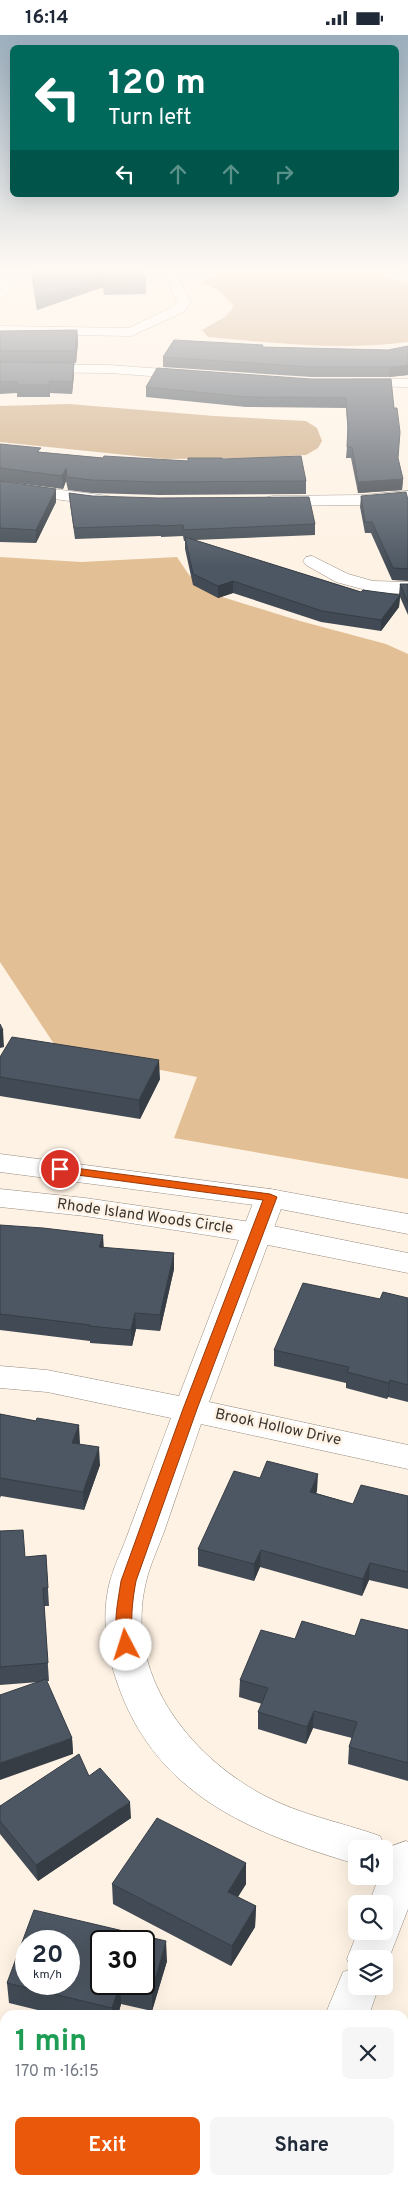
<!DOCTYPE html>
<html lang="en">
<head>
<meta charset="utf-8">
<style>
	body { margin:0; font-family:Overpass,sans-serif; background:#f6f6f7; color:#1f2937; height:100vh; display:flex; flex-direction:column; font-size:19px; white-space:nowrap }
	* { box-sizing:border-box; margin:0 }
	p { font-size:16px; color:#747a83 }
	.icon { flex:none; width:28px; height:28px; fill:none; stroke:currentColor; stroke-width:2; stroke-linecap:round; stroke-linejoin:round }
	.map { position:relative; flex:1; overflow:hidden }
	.panel { position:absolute; left:0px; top:1975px; width:409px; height:175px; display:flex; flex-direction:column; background:#fff; border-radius:15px 15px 0 0; box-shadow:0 5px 20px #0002 }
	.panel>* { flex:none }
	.hud { position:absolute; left:10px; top:10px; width:389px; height:152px; border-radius:8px; box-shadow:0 5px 20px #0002; background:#00695c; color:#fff; overflow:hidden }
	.fabs { position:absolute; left:348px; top:1805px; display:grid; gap:10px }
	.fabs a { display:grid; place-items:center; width:45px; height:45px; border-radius:8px; background:#fff; box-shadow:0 5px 20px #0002; font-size:25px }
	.speed { position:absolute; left:15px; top:1895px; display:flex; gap:10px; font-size:25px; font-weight:700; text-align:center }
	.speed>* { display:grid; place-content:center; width:65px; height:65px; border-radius:50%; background:#fff; box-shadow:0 5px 20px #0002; line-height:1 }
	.speed small { font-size:12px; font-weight:400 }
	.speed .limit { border:2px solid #111; border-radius:8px; background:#fff; color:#111 }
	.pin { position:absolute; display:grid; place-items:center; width:42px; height:42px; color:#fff; margin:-21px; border:2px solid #fff; border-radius:50%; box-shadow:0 1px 5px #0007 }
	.me { position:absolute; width:55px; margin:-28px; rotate:355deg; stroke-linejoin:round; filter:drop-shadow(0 0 4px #0008) }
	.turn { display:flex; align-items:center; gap:18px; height:105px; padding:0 15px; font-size:22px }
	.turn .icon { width:65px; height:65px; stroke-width:2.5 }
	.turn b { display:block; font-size:35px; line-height:42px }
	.lanes { display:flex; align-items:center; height:48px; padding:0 15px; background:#0003; justify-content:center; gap:25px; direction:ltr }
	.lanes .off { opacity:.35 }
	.round { display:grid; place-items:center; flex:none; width:52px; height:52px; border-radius:8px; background:#f6f6f7 }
	.headline { display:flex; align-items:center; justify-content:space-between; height:85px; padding:0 15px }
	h1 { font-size:30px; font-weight:700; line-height:38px; color:#1e9e55 }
	.button { display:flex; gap:10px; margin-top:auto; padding:10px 15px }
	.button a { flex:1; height:58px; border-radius:8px; background:#ea580c; color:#fff; font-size:20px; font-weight:700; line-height:58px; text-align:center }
	.button a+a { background:#f6f6f7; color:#1f2937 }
	.status { display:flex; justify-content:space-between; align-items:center; height:35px; padding:0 25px; background:#fff; direction:ltr }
	.status svg { height:14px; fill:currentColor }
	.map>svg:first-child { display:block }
</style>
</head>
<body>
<div class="status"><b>16:14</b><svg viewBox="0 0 49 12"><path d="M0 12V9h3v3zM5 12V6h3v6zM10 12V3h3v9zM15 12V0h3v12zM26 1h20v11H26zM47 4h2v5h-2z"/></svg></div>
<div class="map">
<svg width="408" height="2150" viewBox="0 0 408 2150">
	<rect width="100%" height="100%" fill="#fef2e4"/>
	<path fill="#e2bf94" d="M0,522L81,527L177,522L189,540L216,560L300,586L386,609L408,619V1144L174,1103L197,1042L58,1015L0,927Z"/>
	<path fill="#cba87f" d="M373,239L408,249V307C342,316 273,308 208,302L202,295L225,282L234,271L218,255L202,248L210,243L230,240Z
		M69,369L214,381L306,386L317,393L322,406L318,413L306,420L251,423L165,424L0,407V371Z"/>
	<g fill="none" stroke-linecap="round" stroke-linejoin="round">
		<defs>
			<path id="street" d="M164,232H176L177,241L191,267L184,277L131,301L0,299V291L129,293L174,271L177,267L165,241Z
				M0,233L6,237L11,254L5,262L0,263Z
				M0,329L109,330L191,336L196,337L198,340L196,343L191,344L109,338L0,337Z
				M354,344H408V352L349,351L347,348L349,345Z
				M0,447L108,461L114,462L116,466L114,470L108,471L0,457Z
				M408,456V466L362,470L273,471L267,470L265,466L267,462L273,461L362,460Z
				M312,521L348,539L373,546L408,547V559L373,557L336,547L306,530L303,526L306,522Z
				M270,1154L280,1156L285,1163L209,1367L408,1410V1434L201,1389C189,1425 176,1461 164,1497C158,1513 150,1530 146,1547C124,1637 187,1719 263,1760C300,1780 341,1787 380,1801L386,1814L384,1819V1814H356V1829C251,1798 155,1760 117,1647C106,1615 101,1580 110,1546C115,1528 124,1511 130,1493C144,1456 157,1420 171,1383L47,1357L0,1353V1331L47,1335L179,1361L255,1163L260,1156Z
				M406,1806L408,1807V1874L384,1936V1924H356V1951H379L369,1980H325L343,1937L351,1934L347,1924L358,1896H384V1869H369L379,1841H384V1829L392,1811Z"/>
			<path id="secondary" d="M0,1119L270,1154L408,1179V1199L270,1172L0,1137Z
				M0,1154L85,1163L258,1188L408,1218V1238L258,1208L85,1181L0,1172Z"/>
		</defs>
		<use href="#street" stroke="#968b7f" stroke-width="1"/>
		<use href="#secondary" stroke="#968b7f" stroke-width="1"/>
		<use href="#street" fill="#fff" fill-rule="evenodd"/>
		<use href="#secondary" fill="#fff" fill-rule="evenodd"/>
	</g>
	<path fill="#424b55" d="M30,232H142L146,249V259L104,260L103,252L37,275Z
		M391,232H408V239Z
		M77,295L78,307L76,328L0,327V296Z
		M263,310V312L388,315L408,311V340L389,342H311L163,332V322Z
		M0,327L74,328V340L72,359L50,358V362H17V358L0,359Z
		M311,344H391L398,423L403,444L402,455L358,458L351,423H346L348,400L346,373L246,372L146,362V352Z
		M0,409L41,417L103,423L188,426L223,424L306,446V459L159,460L92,458L68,455L66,446L63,454L0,446Z
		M0,446L56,467L36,508L0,507Z
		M69,458L315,489V500L195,505L361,557L399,560L400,549H408V580L400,562L399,572L381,596L321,587L233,558L218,563L193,550L185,514V506H184L183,501L161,502V501L75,504L70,469Z
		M361,461L408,465V546L392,545L371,498H365L360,472Z
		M0,1022L160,1044L140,1084L0,1061Z
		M0,1190L104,1212L174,1234L160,1296L136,1294L132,1311L90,1308V1306L0,1295Z
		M408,1263V1367L388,1362L387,1364L346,1353V1348L274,1331V1315L380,1264Z
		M0,1379L36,1386L79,1390V1409L100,1430L84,1475L1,1461L0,1463Z
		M260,1443L317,1456L316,1458L353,1469L408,1461V1554L369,1545L362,1561L260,1532L254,1546L198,1531V1514Z
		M0,1496L25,1522L46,1520L49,1571H44L49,1646H46L72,1703L73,1719L39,1647L0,1650Z
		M408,1595V1746L348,1729L349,1712L352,1703L313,1693L306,1709L258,1694V1677L262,1669L239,1662L240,1645L295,1604L355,1601Z
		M89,1741L131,1783L38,1846L0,1799V1771Z
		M246,1828V1849L238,1862L256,1871L255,1892L231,1931L113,1869L112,1849Z
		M167,1926L152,1976L121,1969L118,1980H58L9,1968L7,1948Z"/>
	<path fill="#363d45" d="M103,241V252L37,275L36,264Z
		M77,295L78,307L76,328L75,316Z
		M74,328V340L72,359V347Z
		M408,330V340L389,342L390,332Z
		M50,346V362L49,350Z
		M66,433V446L63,454L62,441Z
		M403,444L402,455L358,458V447Z
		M56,454V467L36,508V495Z
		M233,546V558L218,563V551Z
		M400,560L399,572L381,596V585Z
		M0,995H3L4,1012L0,1013Z
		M159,1025L160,1044L140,1084L139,1065Z
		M103,1200L104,1216L99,1212Z
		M174,1218V1234L160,1296V1280Z
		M135,1278L136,1294L132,1311L131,1295Z
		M390,1345L388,1362L387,1364L389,1348Z
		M79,1390L80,1408L73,1426L72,1408Z
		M99,1412L100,1430L84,1475L83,1457Z
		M318,1439L317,1456L309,1473L310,1457Z
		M261,1515L260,1532L254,1546V1529Z
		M370,1528L369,1545L362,1561L363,1544Z
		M314,1676L313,1693L306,1709L307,1692Z
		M72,1703L73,1719L0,1745V1728Z
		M130,1767L131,1783L38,1846L36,1830Z
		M246,1828V1849L228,1877V1857Z
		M256,1871L255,1892L231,1931L232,1911Z
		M166,1906L167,1926L152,1976V1956Z
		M120,1949L121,1969L118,1980H113L112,1973Z
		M237,2145H251L247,2150H236Z"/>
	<path fill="#4d5763" stroke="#363d45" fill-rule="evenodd" d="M31,232H142L146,249L104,250L103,241L36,264Z
		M77,295L75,316H0V296Z
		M174,305L263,310L262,312L388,315L408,311V330L390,332H311L163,322Z
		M0,327L74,328L72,347L50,346L49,350H17V347H0Z
		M157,333L311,344H391L394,373H397L400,397L398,423L403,444L358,447L352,412H347L348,392L346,363L246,362L146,352Z
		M0,409L41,413L37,417L103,423L104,421L188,426V423H222L223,424L301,421L306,446L159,447L92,445L67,442L66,433L62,441L0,433Z
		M0,446L56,454L36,495L0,493Z
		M406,457L408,465V534L393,533L372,487H365L361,461Z
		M69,458L92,461L159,463L309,462L315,489L184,495L183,490L161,491L160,490L74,493Z
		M185,502L361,557L363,555L400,560L381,585L322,576L233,546L218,551L193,539Z
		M400,549H408V567Z
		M0,989L3,995H0Z
		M12,1002L159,1025L139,1065L0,1042V1022Z
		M0,1190L43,1193L103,1200L99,1212L174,1218L160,1280L135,1278L131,1295L89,1291L90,1290L0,1279Z
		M303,1248L380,1264L383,1257L408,1263V1350L390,1345L389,1348L347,1337L349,1332L274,1315Z
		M0,1379L36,1386L37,1383L79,1390L72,1408L99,1412L83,1457L0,1443Z
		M267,1426L318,1439L310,1457L353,1469L361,1450L408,1461V1537L370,1528L363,1544L261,1515L254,1529L198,1514L234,1436L260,1443Z
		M23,1495L25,1522L46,1520L48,1553H43L48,1628L0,1632V1496Z
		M361,1584L408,1595V1728L349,1712L357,1687L314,1676L307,1692L258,1677L268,1653L240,1645L261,1595L295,1604L302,1586L355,1601Z
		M46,1644L72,1703L0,1728V1660Z
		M79,1719L89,1741L100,1733L130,1767L36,1830L0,1786V1771Z
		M157,1783L246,1828L228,1857L256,1871L232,1911L112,1849Z
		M34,1875L166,1906L152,1956L120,1949H144V1906H101V1949H120L112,1973L7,1948ZM26,1906H69V1949H26Z
		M154,2145H237L236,2146L241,2150H150Z"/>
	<linearGradient id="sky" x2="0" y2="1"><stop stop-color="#9cafbe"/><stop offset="0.44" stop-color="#fff9f3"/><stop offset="1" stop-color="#fff9f3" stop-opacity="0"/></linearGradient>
	<rect width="408" height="533" fill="url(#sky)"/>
	<path fill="#ea580c" stroke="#983908" d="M60,1131L270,1159L277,1162L197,1374L136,1546C133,1562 131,1578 132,1594C132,1602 135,1607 132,1614L126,1616L121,1614C111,1595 118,1567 121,1546L183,1374L263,1165L55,1137L54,1134Z"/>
	<g text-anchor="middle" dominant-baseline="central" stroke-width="5" stroke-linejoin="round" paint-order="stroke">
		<g font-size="15" fill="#39342f" stroke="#fef2e4">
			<text transform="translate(145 1182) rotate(8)">Rhode Island Woods Circle</text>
			<text transform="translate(278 1393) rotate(12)">Brook Hollow Drive</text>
		</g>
	</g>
</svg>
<div class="fabs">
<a><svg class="icon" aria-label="sound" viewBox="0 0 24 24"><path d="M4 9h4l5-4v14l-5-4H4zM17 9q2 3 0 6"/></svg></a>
<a><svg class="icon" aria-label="search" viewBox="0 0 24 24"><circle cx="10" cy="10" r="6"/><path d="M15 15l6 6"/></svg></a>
<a><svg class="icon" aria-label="layers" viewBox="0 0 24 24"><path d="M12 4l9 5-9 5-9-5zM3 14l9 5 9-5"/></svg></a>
</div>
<div class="speed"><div>20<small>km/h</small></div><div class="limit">30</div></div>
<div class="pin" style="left:60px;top:1134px;background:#d93025"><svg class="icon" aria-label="arrive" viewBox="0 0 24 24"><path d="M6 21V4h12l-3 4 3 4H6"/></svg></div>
<svg class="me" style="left:126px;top:1610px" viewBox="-20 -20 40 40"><circle r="19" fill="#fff"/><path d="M0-13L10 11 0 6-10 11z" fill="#ea580c"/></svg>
<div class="hud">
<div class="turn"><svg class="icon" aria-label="left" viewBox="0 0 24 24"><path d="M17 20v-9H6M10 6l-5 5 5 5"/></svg><div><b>120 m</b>Turn left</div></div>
<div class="lanes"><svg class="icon" aria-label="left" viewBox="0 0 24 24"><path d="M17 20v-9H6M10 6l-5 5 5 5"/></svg><svg class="icon off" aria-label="ahead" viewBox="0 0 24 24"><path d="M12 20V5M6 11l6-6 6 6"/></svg><svg class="icon off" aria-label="ahead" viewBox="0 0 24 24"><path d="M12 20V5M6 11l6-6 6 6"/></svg><svg class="icon off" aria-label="right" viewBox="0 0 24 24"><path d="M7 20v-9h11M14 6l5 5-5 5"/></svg></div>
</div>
<section class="panel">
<div class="headline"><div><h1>1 min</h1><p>170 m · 16:15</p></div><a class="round"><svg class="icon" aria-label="close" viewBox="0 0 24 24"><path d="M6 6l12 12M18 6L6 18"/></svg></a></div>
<div class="button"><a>Exit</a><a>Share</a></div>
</section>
</div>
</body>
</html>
